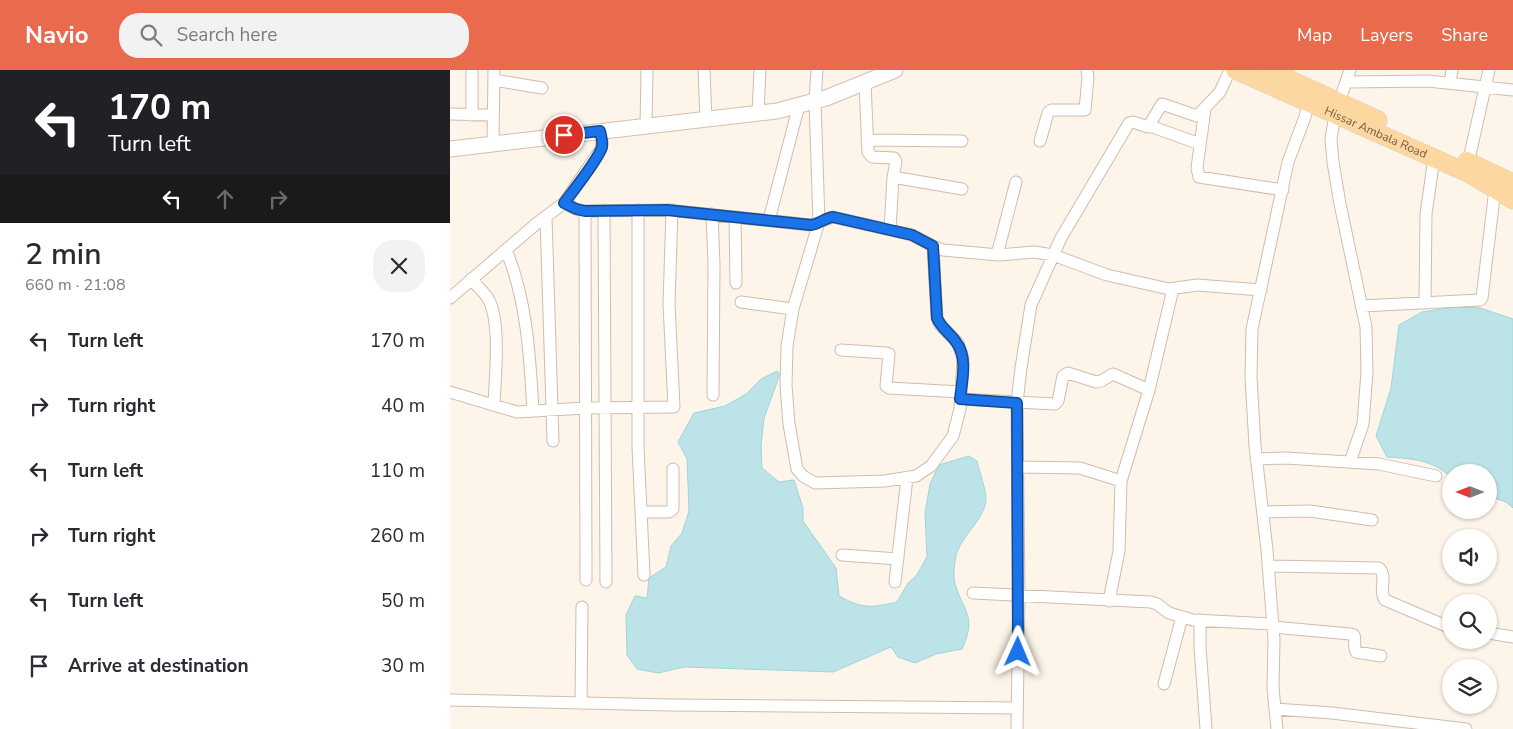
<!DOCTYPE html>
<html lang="en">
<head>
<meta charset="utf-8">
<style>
	body { margin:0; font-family:"Nunito Sans",sans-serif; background:#f2f2f3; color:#2b2b33; height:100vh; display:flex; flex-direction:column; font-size:19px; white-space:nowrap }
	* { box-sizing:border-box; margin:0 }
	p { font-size:16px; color:#7c7c81 }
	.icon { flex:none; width:28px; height:28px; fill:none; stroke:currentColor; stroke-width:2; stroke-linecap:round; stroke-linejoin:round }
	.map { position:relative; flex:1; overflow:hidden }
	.side { display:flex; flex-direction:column; background:#fff; width:450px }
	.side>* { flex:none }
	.top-card { background:#202124; color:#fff; overflow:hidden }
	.needle { width:32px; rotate:270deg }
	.buttons { position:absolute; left:992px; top:394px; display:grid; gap:10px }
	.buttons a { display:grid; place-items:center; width:55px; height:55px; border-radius:50%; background:#fff; box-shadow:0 1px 4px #0004; font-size:25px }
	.pin { position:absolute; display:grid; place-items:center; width:42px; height:42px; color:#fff; margin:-21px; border:2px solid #fff; border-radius:50%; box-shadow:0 1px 5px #0007 }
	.me { position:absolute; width:55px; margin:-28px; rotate:1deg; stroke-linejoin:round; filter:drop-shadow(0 0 4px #0008) }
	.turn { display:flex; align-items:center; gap:18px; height:105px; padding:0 25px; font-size:22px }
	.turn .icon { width:65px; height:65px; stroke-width:2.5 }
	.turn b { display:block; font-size:35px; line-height:42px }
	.lanes { display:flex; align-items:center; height:48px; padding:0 25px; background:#0003; justify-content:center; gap:25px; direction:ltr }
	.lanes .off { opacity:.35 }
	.round { display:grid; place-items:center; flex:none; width:52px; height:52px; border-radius:20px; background:#f2f2f3 }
	.summary { display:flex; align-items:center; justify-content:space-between; height:85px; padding:0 25px }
	h1 { font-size:30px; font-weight:600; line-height:38px }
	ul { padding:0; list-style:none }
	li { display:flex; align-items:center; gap:15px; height:65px; padding:0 25px }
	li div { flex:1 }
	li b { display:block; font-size:19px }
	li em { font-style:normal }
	header { display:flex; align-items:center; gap:30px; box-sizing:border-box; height:70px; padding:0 25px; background:#e96a4c; color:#fff }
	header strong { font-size:24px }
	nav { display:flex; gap:28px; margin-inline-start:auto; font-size:18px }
	.search { width:350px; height:45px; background:#f2f2f3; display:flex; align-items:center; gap:12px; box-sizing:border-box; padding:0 18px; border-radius:20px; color:#7c7c81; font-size:19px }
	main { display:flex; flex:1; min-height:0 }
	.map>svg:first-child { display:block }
</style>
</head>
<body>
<header>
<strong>Navio</strong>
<div class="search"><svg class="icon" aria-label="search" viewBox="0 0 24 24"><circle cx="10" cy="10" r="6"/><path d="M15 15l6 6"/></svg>Search here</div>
<nav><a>Map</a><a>Layers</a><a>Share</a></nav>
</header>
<main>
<section class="side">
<div class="top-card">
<div class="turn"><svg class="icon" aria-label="left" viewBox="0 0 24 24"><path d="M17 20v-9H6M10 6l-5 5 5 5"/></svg><div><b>170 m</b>Turn left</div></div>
<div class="lanes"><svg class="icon" aria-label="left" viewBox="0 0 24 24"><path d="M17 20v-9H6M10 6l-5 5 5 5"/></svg><svg class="icon off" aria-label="ahead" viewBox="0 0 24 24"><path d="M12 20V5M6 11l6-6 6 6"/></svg><svg class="icon off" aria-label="right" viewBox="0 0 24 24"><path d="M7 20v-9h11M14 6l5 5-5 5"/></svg></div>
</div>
<div class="summary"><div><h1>2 min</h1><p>660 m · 21:08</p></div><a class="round"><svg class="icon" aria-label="close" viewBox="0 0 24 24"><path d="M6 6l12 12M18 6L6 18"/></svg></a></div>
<ul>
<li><svg class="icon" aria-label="left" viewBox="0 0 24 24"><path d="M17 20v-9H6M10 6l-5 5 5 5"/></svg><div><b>Turn left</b></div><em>170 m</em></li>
<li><svg class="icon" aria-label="right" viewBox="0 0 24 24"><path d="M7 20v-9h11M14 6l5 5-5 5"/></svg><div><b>Turn right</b></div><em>40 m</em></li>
<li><svg class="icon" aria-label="left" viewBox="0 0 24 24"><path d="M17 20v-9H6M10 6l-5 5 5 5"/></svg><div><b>Turn left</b></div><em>110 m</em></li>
<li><svg class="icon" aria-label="right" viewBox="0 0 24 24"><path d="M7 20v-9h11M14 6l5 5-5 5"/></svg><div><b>Turn right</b></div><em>260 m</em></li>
<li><svg class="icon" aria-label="left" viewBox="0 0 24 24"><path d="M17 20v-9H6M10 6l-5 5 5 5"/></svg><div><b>Turn left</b></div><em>50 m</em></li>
<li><svg class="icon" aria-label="arrive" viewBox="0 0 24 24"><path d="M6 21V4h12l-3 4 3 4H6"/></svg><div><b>Arrive at destination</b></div><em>30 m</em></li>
</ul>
</section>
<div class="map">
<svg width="1063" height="659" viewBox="0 0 1063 659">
	<rect width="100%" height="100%" fill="#fdf5e9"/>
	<path fill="#bce3e8" stroke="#a2d3da" d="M1004,237L1030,238L1063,249V438L1056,432L1039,426V402H1001V407C980,389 963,389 937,387L926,366L941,318L949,255L972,242Z
		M327,301L330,304L314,348L311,376L312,398L329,412L344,410L353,438V451L386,498L389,526C412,539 422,538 447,532L458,513L466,506L477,487L475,443L480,414L489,395L519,386L527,391C529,401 536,419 536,429C535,451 507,468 505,491C504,498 503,510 506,517C516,545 526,548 512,579L486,584L465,593L448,587L441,577L383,602L234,597L208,603L187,599L177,585L176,545L185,526L197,528L199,508L216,497L221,476L232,463L239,441L237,389L228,372L244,343L275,336L296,324L311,309Z"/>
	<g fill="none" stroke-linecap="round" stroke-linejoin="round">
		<defs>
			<path id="street" d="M22,0V45
				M254,0L256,49
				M367,0L365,31L369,152L343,239L337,276L336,315L339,354L347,399L353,406L365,413L435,411L466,406L481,396L503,366L510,339L513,289L508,273L490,255L487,248L483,176
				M44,10L92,18
				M415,12L418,82L422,87L444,88L446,92L443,107L440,160
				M897,12L978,11L1063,20
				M1000,13L1002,0
				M755,39L747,98L749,107L833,120
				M308,43L310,0
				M0,44L43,45
				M196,56L197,0
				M700,56L750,74
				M417,70L512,71
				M590,71L598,43L601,40H635L638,7L637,0
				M43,74L44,0
				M1017,98L1039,0
				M443,107L512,119
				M114,133L126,139L135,141L217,140L361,155L383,147L462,165L483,176L493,180L549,185L584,182L603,185L657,205L719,219L747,215L811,220
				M154,140L156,512
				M188,140V377L194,505
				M135,141L136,510
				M262,144L264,194L263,325
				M96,147L103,371
				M285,147L286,213
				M319,150L349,35
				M56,180C77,230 80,287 83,341
				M547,185L566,112
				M21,209C27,216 35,223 39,230C51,255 45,307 44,335
				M0,228L86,154L114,133L151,79L152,71L150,61
				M291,232L343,239
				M975,233L976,144L984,88
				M911,236L1030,230L1032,228L1045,119
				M391,280L436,283L439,284L436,316L439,318L511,322
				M0,322L67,342L136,338L224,337L219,234L222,140
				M510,329L605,334L608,331L613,306L618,303L646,312L651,311L663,304L699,320
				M806,389L836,388L929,394L986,406
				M900,392L913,354L917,302L916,257L890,134L883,92L881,69L885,44L900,0
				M568,397L630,398L671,411
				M192,442H219L223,439V399
				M813,442L860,441L922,450
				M392,485L448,489
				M818,496L929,498C938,506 928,520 935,530L1001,558
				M445,512L457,408
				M523,523L701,532L707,534L719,543L743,550L823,554
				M659,531L669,481L671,411L699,320L723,219
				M750,550V577L756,659
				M823,557L900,564L904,565C906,571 903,576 906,582L931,586
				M1039,563L1063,567
				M714,614L732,547
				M0,630L220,635L567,638
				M131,634L132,537
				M825,639L882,643L1016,659
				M567,659L569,526L567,333L571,298L581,235L611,168L679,53L683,52L698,57L712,34L747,46L770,22L780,0
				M827,659L823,618L824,570L817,480L805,376L801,307L802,259L838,92L855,47L860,26"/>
			<path id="secondary" d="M0,79L327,41L376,28L445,0"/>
			<g id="primary">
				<path id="s1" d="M785,0L1020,104L1063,130"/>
				<path d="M819,0L928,50"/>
				<path d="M1017,91L1063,113"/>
			</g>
		</defs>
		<use href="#street" stroke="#d0bcad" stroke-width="13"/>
		<use href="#secondary" stroke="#d6bead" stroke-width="17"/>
		<use href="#primary" stroke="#dcd4d0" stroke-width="19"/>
		<use href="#street" stroke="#fff" stroke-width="11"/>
		<use href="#secondary" stroke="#fff" stroke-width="15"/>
		<use href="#primary" stroke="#fcd7a0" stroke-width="18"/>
	</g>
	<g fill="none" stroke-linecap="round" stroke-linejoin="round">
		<defs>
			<path id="route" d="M114,65L150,61C151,66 153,71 152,77C148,90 123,121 114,133L126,139L135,141L217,140L361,155C369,154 375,148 383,147L462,165L483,176L487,248C491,258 500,263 506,272C518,287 512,311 510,329L567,333L568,582"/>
		</defs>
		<use href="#route" stroke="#114b97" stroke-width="12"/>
		<use href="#route" stroke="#1a73e8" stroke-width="9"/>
	</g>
	<g text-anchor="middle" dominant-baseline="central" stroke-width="4" stroke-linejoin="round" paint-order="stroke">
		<g font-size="12" fill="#795a4b" stroke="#fff9f0">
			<text stroke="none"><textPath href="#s1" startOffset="154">Hissar Ambala Road</textPath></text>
		</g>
	</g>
</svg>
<div class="buttons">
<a><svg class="needle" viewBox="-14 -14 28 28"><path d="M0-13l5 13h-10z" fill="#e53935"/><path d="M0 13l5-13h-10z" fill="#7c7c81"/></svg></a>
<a><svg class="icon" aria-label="sound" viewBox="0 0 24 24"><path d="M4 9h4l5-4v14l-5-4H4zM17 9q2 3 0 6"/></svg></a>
<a><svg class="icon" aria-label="search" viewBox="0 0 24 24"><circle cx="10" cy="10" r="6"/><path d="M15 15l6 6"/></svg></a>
<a><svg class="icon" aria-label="layers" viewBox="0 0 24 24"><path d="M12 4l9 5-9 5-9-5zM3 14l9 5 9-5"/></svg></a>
</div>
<div class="pin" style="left:114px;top:65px;background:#d93025"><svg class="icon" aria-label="arrive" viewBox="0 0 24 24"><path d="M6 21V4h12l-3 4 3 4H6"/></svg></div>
<svg class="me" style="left:568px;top:582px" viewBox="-20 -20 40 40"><path d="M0-17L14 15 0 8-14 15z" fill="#1a73e8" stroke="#fff" stroke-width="4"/></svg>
</div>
</main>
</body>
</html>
